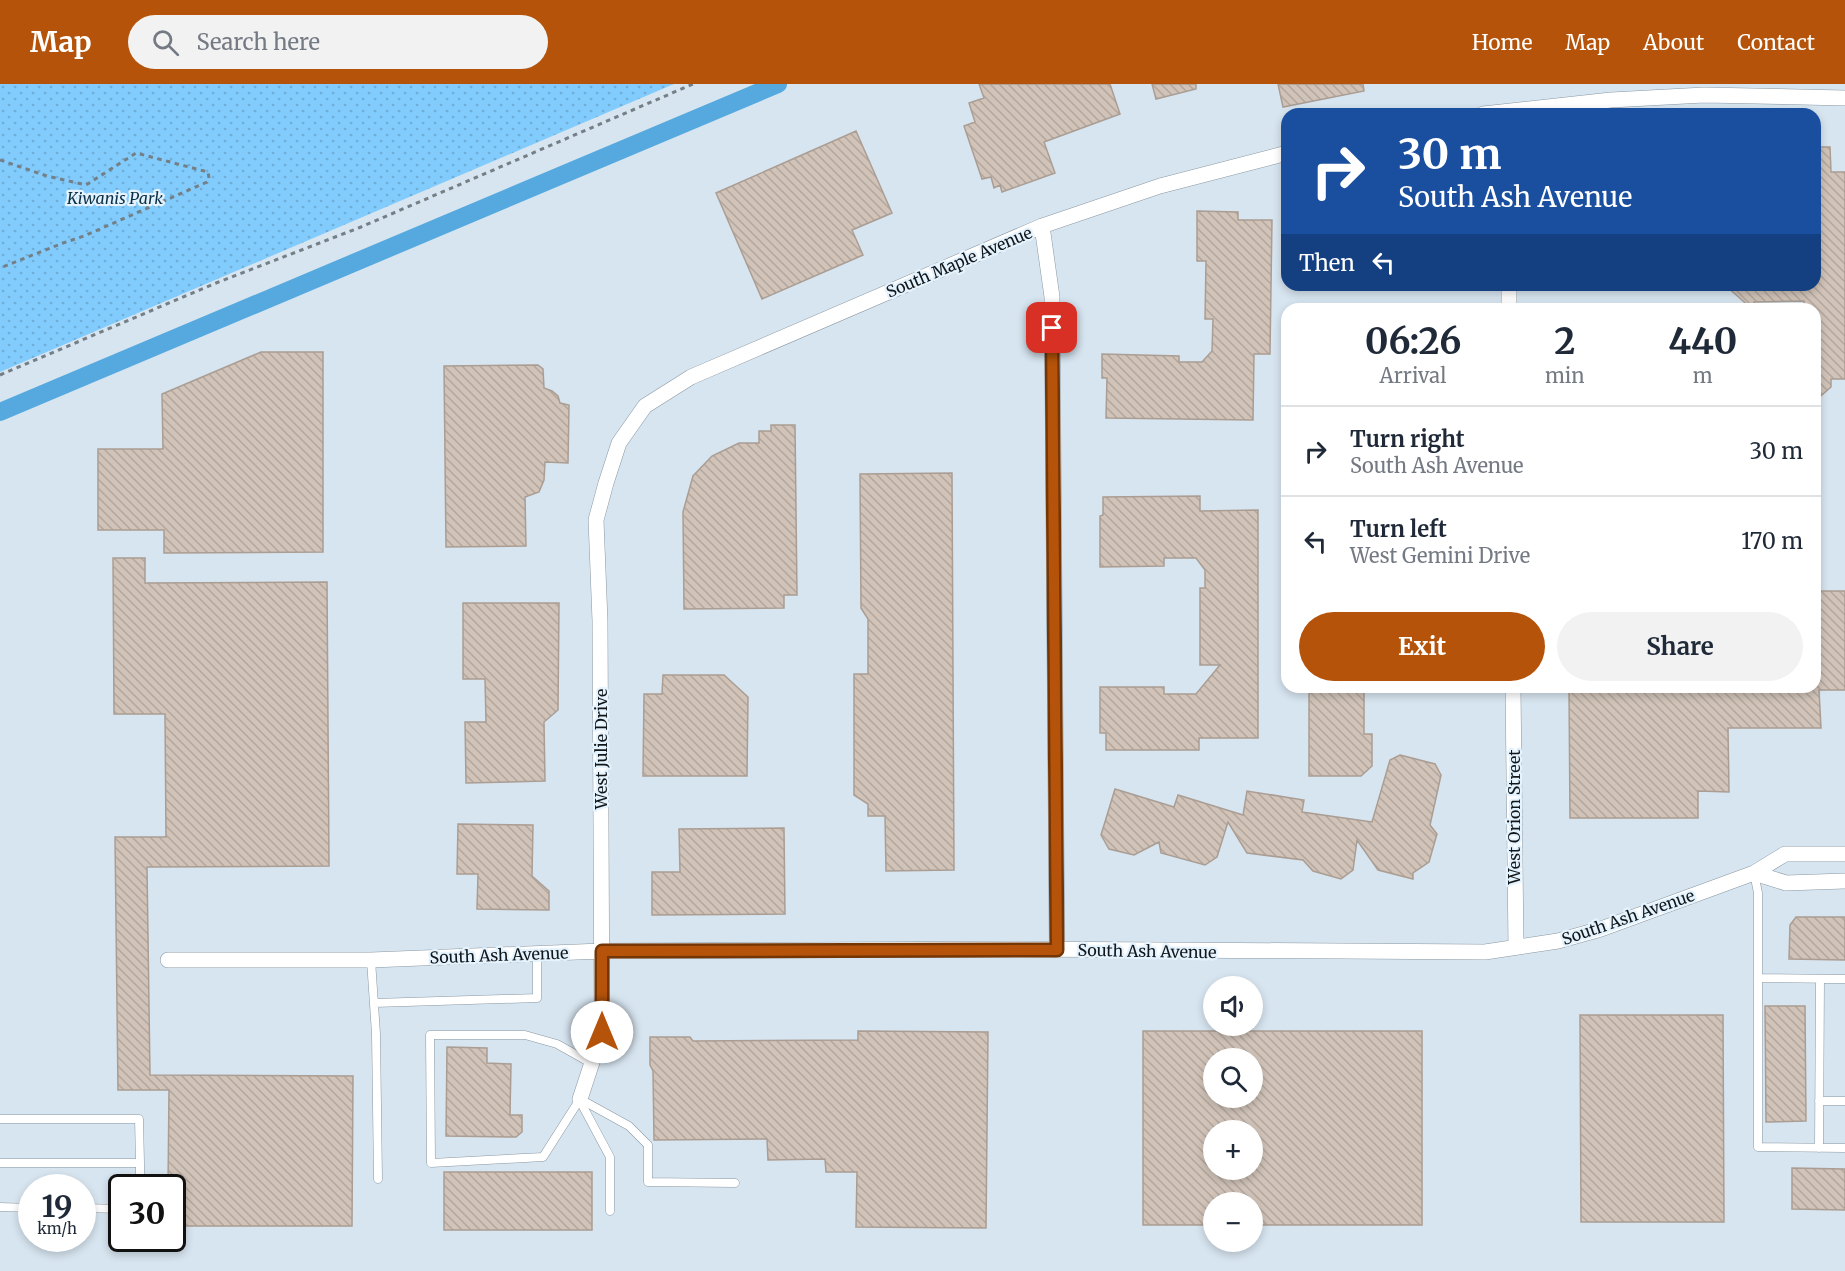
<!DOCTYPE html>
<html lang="en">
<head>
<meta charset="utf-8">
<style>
	body { margin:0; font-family:Merriweather,serif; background:#f2f2f3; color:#1f2937; height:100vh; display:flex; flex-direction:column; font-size:22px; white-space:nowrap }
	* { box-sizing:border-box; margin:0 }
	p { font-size:20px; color:#747a83 }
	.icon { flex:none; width:33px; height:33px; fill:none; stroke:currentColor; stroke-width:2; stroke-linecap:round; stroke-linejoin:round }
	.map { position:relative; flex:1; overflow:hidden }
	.sheet { position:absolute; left:1281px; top:219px; width:540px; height:390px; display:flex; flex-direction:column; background:#fff; border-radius:18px; box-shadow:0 3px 9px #0003 }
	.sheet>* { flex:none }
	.hud { position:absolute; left:1281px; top:24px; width:540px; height:183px; border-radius:18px; box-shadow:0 3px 9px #0003; background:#1a4fa0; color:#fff; overflow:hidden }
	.fabs { position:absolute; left:1203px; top:892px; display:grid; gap:12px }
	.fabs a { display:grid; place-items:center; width:60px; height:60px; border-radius:50%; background:#fff; box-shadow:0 3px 9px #0003; font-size:30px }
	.speed { position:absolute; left:18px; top:1090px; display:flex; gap:12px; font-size:30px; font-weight:700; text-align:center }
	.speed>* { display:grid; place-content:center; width:78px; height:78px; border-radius:50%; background:#fff; box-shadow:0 3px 9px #0003; line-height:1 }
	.speed small { font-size:15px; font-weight:400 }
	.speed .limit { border:3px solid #111; border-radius:9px; background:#fff; color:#111 }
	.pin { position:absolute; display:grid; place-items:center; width:51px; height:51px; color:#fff; margin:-26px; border-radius:12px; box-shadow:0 3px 9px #0006 }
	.me { position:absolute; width:66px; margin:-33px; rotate:0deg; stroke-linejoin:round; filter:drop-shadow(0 0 4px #0008) }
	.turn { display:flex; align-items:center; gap:21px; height:126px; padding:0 18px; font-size:27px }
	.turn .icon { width:78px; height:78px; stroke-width:2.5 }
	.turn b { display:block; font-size:42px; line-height:51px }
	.then { display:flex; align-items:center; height:57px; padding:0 18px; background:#0003; gap:12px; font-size:22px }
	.eta { display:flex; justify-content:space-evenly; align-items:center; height:102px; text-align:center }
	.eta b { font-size:36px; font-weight:700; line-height:42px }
	.cta { display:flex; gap:12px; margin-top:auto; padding:12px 18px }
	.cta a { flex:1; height:69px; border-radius:36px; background:#b45309; color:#fff; font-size:24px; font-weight:700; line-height:69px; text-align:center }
	.cta a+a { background:#f2f2f3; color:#1f2937 }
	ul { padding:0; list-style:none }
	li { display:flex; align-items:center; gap:18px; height:90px; padding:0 18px; border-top:2px solid #e0e1e3 }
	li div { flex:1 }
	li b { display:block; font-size:22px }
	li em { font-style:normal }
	header { display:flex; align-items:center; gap:36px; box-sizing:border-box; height:84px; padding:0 30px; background:#b45309; color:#fff }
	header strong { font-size:28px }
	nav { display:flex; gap:33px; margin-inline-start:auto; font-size:21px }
	.search { width:420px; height:54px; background:#f2f2f3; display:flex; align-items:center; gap:15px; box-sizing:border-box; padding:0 21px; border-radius:33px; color:#747a83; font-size:22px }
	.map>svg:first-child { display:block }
</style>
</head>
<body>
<header>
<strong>Map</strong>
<div class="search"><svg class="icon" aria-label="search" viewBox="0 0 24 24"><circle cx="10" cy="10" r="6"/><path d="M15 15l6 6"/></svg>Search here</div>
<nav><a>Home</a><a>Map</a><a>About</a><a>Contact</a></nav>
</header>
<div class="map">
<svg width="1845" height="1187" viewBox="0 0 1845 1187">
	<defs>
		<pattern id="park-dots" width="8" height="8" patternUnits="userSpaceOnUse" patternTransform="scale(1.5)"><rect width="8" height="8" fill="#82ccfd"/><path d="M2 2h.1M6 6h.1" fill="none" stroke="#6faed8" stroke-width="1.8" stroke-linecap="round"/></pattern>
		<pattern id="building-back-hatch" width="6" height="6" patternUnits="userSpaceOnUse" patternTransform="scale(1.5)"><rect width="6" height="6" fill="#d1c3b8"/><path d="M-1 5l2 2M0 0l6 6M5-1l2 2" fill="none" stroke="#b2a79e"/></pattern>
	</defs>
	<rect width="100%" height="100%" fill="#d7e5f0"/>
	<path fill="url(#park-dots)" d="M0,0H674L0,288Z"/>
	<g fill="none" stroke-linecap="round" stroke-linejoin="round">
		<path stroke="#55a9de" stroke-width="18" d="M0,328L778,0"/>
	</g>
	<path fill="url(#building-back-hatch)" stroke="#aa9d93" stroke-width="1.5" fill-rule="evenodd" d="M979,0H1110L1120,30L1044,58L1055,89L1002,108L1000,101L994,104L991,93L982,95L964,42L975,38L969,19L984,14Z
		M1152,0H1196V5L1156,15Z
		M1278,0H1363L1364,7L1283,23Z
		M856,47L892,129L852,146L863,171L762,215L716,109Z
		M1815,63H1830L1831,88H1845V295H1831V303L1815,317V225H1804V217L1754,218L1752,225L1725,201H1815Z
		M1197,127L1238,128V136H1272L1270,270H1254L1253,336L1106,334L1107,294H1102V270L1179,272V278H1202L1212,267L1213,235H1205L1206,177H1197Z
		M261,268H323V468L164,469V446H98V365H163L162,310Z
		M538,281L543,285L544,304L552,307L558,312L560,319L569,321L568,379L545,378L544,396L539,408L525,413L526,462L446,463L444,282Z
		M771,341H795L797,511H784V524L684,525L683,428L693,392L712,372L739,359H759V347H771Z
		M952,389L954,786L886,787L885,732H868V720L854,711V590H868V535L861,524L860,390Z
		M1200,412V427L1258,426V654H1199V666H1106V649H1100V603H1164V610H1196L1220,581H1200V504H1205V486L1196,474H1164V482L1100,483V432L1103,431V413Z
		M113,474H145V499L327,498L329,782L147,783L150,991L353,992L352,1142H172V1104H168L169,1006H118L115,753H166L165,630H114Z
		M1815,507H1845V606H1819L1821,644H1728L1729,708L1698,707V734H1570L1569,605H1680V603H1815Z
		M463,519H559L558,626L544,638L545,697L466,699L465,638H486L485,595H463Z
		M663,591H724L748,613L747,692H643L644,610H662Z
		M1309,603H1364V650H1372V682L1361,692H1309Z
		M1400,671L1435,680L1441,691L1430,741L1437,750L1429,778L1413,789V795L1378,786L1357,756L1353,786L1341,795L1313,787L1303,776L1247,769L1228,738L1217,773L1205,781L1161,769L1159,758L1134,771L1109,765L1101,751L1115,705L1174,723L1178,711L1243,731L1247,707L1304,716L1302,728L1372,738L1390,676Z
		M458,740L533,741L532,792L549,807V826L477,825L478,790H457Z
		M784,744L785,830L652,831V788H680L679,745Z
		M1796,833H1845V876L1789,875L1790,841Z
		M1765,922H1805L1806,1037L1766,1038Z
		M1580,931H1723L1724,1138H1581Z
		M858,947L988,948L986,1144L856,1143L857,1088H826L825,1075L768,1076L767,1055L654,1056L653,987L650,981V953H690L693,957L858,956Z
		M1143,947H1422V1141H1252V1119H1214V1141H1143ZM1214,975H1252V1014H1214ZM1214,1047H1252V1086H1214Z
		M447,963L487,964V979L511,980L510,1031H522V1048L516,1053L446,1052Z
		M1792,1084L1845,1085V1126L1792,1125Z
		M444,1088H592V1146H444Z"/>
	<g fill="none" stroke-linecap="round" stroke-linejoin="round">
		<defs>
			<path id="service" d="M1754,789L1758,809V1063L1845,1064
				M371,876L376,950L378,1095
				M1758,894L1845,895
				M374,919L537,914V870
				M580,1015L543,1073L431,1079L430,951H525L557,960L591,979
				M580,1015L629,1042L648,1061V1098L735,1099
				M580,1017L610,1073V1127
				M1819,1017H1845
				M0,1035H139L140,1079
				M1819,1064L1820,895
				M0,1079H140V1104
				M0,1123L32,1124
				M82,1124L122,1125"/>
			<path id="minor" d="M1483,30L1611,16L1704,11L1845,14
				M1042,142L1052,213L1057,866
				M1509,201V225
				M1513,603L1516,863
				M1754,789L1786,799L1845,797
				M168,876H371L602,867L1016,865L1485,868L1558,857L1601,845L1754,789L1785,770H1845
				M580,1015L602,948L600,537L596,436L606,399L619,359L645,322L691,293L1042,142L1160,102L1287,69"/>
		</defs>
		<use href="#service" stroke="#8a98a2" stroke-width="9"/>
		<use href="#minor" stroke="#8a98a2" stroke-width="16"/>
		<path stroke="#757f86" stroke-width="3" stroke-dasharray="4.5 4.5" stroke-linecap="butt" d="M0,76L47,92L86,101L136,69L208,88L209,94L207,98L84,152L63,159L0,184
			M0,291L216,199L361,143L693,0"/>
		<use href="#service" stroke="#fff" stroke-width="8"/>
		<use href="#minor" stroke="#fff" stroke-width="15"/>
	</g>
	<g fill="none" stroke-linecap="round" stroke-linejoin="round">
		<defs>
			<path id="route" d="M602,948V867L1057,866L1052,244"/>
		</defs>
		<use href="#route" stroke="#753606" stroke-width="15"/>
		<use href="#route" stroke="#b45309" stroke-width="10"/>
	</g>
	<g text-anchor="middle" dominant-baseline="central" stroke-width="4.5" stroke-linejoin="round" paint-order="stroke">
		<g font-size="16" font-style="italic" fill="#0a3046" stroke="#e4f3fd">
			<text x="115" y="114">Kiwanis Park</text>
		</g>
		<g font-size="16" fill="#101619" stroke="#e4f3fd">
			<text transform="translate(959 178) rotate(-23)">South Maple Avenue</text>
			<text transform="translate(601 665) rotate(-90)">West Julie Drive</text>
			<text transform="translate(1514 733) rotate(-90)">West Orion Street</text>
			<text transform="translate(1628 833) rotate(-19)">South Ash Avenue</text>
			<text transform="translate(1147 867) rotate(1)">South Ash Avenue</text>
			<text transform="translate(499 871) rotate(-2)">South Ash Avenue</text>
		</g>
	</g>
</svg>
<div class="fabs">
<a><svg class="icon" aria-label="sound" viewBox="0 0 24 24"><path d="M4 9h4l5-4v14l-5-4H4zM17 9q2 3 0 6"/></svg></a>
<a><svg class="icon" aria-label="search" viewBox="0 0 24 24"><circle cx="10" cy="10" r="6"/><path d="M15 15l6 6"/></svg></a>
<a>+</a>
<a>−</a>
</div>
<div class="speed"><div>19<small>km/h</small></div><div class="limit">30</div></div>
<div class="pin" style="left:1052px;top:244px;background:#d93025"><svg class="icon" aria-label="arrive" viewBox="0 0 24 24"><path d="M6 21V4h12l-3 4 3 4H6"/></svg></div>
<svg class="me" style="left:602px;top:948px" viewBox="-20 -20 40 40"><circle r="19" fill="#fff"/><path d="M0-13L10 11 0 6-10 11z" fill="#b45309"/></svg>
<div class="hud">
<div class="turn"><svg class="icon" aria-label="right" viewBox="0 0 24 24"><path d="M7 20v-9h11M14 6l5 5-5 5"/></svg><div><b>30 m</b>South Ash Avenue</div></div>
<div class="then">Then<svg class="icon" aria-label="left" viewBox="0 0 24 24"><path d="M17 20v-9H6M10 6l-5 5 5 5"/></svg></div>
</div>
<section class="sheet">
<div class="eta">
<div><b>06:26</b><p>Arrival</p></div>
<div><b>2</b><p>min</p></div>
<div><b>440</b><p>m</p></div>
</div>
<ul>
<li><svg class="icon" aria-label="right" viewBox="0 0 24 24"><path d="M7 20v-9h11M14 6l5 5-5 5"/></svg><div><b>Turn right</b><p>South Ash Avenue</p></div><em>30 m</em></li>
<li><svg class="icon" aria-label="left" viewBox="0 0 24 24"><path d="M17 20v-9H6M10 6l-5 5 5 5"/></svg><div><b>Turn left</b><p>West Gemini Drive</p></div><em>170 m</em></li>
</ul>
<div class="cta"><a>Exit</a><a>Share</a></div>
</section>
</div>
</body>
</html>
